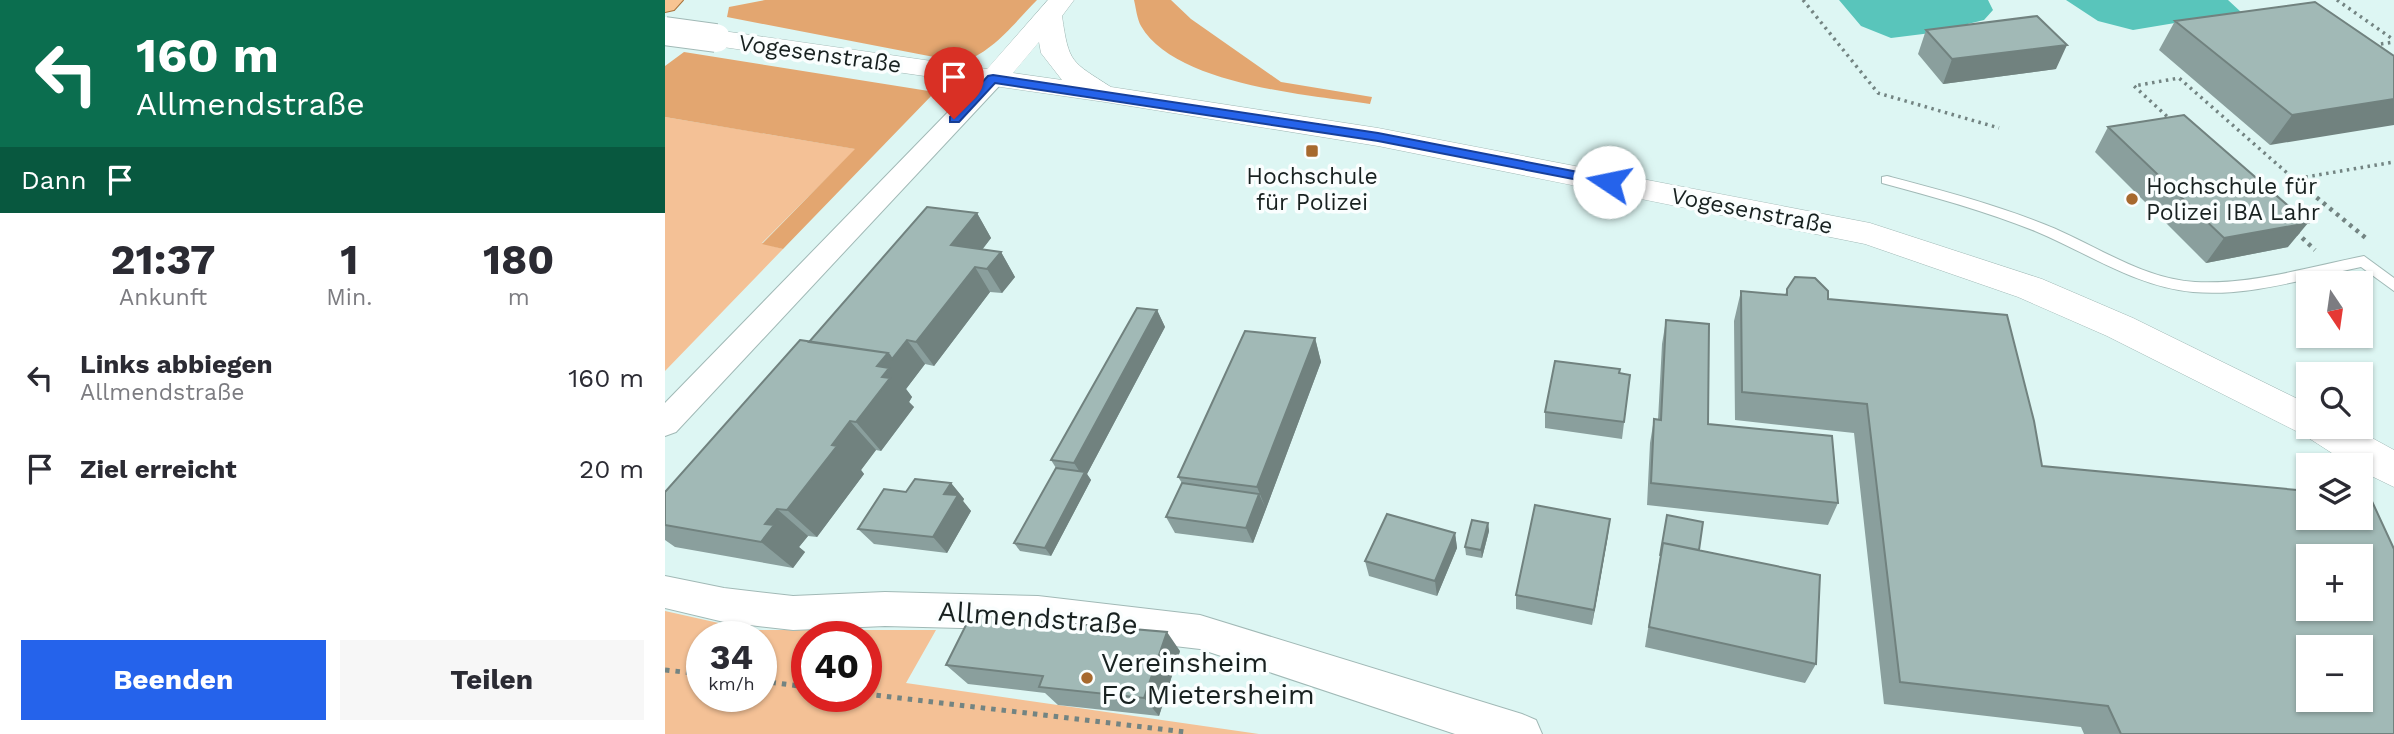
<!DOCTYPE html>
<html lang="de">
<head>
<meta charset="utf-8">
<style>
	body { margin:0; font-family:"Work Sans",sans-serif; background:#f7f7f7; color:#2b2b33; height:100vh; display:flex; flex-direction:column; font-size:26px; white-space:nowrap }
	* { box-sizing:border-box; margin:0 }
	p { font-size:23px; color:#7c7c81 }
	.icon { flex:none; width:38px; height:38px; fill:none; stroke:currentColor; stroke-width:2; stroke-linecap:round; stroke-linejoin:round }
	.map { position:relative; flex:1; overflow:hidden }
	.sheet { display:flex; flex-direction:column; background:#fff; width:665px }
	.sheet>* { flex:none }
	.guide { background:#0b6e4f; color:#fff; overflow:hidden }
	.needle { width:46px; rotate:167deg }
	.tools { position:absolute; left:1631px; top:271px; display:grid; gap:14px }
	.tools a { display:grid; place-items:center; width:77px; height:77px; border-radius:0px; background:#fff; box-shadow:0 2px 5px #0004; font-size:35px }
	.speed { position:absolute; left:21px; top:621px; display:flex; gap:14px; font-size:35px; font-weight:700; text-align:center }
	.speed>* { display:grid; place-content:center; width:91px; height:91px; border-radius:50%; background:#fff; box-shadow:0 2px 5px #0004; line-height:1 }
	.speed small { font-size:18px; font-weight:400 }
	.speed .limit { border:10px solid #d22; background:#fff; color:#111 }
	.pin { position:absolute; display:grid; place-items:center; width:60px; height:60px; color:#fff; margin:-72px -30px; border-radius:50% 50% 50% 0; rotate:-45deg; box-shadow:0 0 7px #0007 }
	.pin .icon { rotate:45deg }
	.me { position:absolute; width:77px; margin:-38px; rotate:281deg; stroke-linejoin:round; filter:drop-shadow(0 0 5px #0008) }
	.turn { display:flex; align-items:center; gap:24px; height:147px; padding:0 21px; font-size:32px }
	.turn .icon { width:91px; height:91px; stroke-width:2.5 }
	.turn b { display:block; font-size:49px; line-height:60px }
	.then { display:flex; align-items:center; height:66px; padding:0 21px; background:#0003; gap:14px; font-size:26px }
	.eta { display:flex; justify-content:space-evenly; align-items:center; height:119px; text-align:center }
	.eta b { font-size:42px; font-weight:700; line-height:49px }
	.button { display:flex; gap:14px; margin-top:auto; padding:14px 21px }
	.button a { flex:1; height:80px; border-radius:0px; background:#2563eb; color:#fff; font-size:28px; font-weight:700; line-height:80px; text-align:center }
	.button a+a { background:#f7f7f7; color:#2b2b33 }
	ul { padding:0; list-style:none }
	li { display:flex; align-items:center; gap:21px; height:91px; padding:0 21px }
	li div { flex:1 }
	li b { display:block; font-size:26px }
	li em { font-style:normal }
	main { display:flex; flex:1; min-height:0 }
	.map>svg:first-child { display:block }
</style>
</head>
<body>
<main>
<section class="sheet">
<div class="guide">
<div class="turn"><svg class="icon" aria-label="left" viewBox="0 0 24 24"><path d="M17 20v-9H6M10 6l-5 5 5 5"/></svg><div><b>160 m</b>Allmendstraße</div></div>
<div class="then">Dann<svg class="icon" aria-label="arrive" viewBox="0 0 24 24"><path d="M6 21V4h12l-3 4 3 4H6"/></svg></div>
</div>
<div class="eta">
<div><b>21:37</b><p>Ankunft</p></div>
<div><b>1</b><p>Min.</p></div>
<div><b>180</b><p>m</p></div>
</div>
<ul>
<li><svg class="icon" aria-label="left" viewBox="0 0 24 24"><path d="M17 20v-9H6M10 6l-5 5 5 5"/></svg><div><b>Links abbiegen</b><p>Allmendstraße</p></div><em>160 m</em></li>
<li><svg class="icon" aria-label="arrive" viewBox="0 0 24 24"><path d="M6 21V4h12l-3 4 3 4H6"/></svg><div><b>Ziel erreicht</b></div><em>20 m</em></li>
</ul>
<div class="button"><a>Beenden</a><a>Teilen</a></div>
</section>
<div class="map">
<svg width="1729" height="734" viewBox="0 0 1729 734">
	<rect width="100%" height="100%" fill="#ddf6f3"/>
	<path fill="#f4c196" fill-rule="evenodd" d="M0,117L191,149L97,243L118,249L0,371Z
		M0,611L85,630H271L241,683L594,734H0ZM37,637H96V696H37ZM142,637H201V696H142Z"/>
	<path fill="#e3a670" d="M100,0H372C350,22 326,55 295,62L62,17L64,7Z
		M469,0H506L526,19L616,82L707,97L705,104C644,95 510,85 476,26C472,19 471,8 469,0Z
		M19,52L270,92L118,249L97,244L190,149L0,117V66Z"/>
	<path fill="#59c5bb" d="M1174,0H1323L1328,10L1319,20L1266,33L1226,38L1196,26Z
		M1401,0H1563L1576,12L1468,30L1433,21Z"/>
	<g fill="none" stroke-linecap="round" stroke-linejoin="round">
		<defs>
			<path id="service" d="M1222,176C1275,190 1329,204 1381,225C1429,244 1477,279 1530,282C1586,285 1644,267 1699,256L1729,278V291L1696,267C1642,278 1584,297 1528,292C1471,287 1421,252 1370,231C1320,211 1269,197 1217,183V177Z"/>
			<path id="minor" d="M328,72L336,74L339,79L336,84L11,432L0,436V403L320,74Z
				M0,576L59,588L128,596L220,592L373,596L535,615L857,714L871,720L877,734H790L535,649L373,630L220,626L128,630L59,622L0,608Z"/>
			<path id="tertiary" d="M383,0H409L397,16C404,64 406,61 446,87L713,128L1205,223L1377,279L1468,318L1643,404V427H1687L1729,450V487L1696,471V466H1687L1639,435L1442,336L1353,297L1200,244L713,146L440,102L51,46L42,44L38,38L42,32L51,30L322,69ZM374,42L376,53L397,80L348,73Z"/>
			<path id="primary" d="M0,0H18L9,10L0,12Z"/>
		</defs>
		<use href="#service" stroke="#a1b9b6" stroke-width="2"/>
		<use href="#minor" stroke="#a1b9b6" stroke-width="2"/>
		<use href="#tertiary" stroke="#a1b9b6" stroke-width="1"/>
		<use href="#primary" stroke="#a7723b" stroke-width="2"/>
		<path stroke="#738482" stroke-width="3.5" stroke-dasharray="2.5 4.5" stroke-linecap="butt" d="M1138,0L1213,93L1334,128
			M1672,0L1729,40
			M1709,45L1729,42
			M1507,121L1469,86L1514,78L1629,179
			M1647,194L1629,179L1729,162"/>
		<path stroke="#738482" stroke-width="4.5" stroke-dasharray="3.5 5" stroke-linecap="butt" d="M1645,192L1702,239
			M1631,232L1650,250"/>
		<path stroke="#738482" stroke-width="5" stroke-dasharray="4.5 6" stroke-linecap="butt" d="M0,670L37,674
			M96,681L142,687
			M201,694L521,732"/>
		<use href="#service" fill="#fff" fill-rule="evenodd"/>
		<use href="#minor" fill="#fff" fill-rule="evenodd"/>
		<use href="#tertiary" fill="#fff" fill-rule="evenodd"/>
		<use href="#primary" fill="#f8c492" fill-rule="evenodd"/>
		<defs>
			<path id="tertiary-bridge" d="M0,31L51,38"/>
		</defs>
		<use href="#tertiary-bridge" stroke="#a1b9b6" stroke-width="30" stroke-linecap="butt"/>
		<use href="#tertiary-bridge" stroke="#fff" stroke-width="28"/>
	</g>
	<path fill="#8a9f9d" d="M1510,21L1729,56L1605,145L1494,50Z
		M1261,30L1391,69L1278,84L1253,54Z
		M1443,127L1623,247L1541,263L1430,152Z
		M312,213L326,238L317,250L336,252L350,277L337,293L325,292L269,366L260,364L241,389L247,397L244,402L249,407L216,451L211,450L196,470L199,474L152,537L143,536L134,547L140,552L128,568L10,547L0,540V525L144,342Z
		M1122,289L1163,299L1377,466L1729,734H1419L1416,727L1219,704L1189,433L1070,420L1069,321L1076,291L1120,295Z
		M492,310L500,327L422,474L426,480L386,556L355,551L349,543L391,468L386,460Z
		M1001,320L1043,424L1173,503L1163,525L982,505L985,443L989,419L993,420L997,344Z
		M650,338L656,362L588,543L510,533L501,517L517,483L513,477Z
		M954,373L965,375L957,439L880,428V412Z
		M286,483L299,499L298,501L306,511L282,553L209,544L193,529L241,492Z
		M1002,515L1034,550L1151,664L1140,683L980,647Z
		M823,523L824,531L817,558L801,555L800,547Z
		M790,533L792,548L772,596L704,576L700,561Z
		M943,535L927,625L851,609V595Z
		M515,651L494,716L393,705L380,693L303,684L281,665Z"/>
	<path fill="#71827f" d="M1402,45L1391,69L1278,84L1287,59Z
		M1729,99V125L1605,145L1627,115Z
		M312,213L326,238L301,270L286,245Z
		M1643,223L1623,247L1541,263L1559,238Z
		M336,252L350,277L337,293L322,269Z
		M310,267L325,292L269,366L251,342Z
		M492,310L500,327L422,474L426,480L386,556L380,548L418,477L409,463Z
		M650,338L656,362L601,509L592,487Z
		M242,340L260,364L241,389L247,397L244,402L249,407L216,451L191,422L217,377L212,366L223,353Z
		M185,421L211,450L196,470L199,474L152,537L122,510L167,445Z
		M286,483L299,499L298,501L306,511L282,553L268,537L279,494Z
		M594,494L601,509L588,543L581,528Z
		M112,509L143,536L134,547L140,552L128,568L96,542L100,524Z
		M945,519L943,535L927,625L929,610Z
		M823,523L824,531L817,558L816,550Z
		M790,533L792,548L772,596L770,581Z
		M502,632L515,651L494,716L479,698Z"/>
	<path fill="#a1b9b6" stroke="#71827f" stroke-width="2" fill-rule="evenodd" d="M1650,2L1729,56V99L1627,115L1510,21Z
		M1372,16L1402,45L1287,59L1261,30Z
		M1519,115L1643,223L1559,238L1443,127Z
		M262,207L312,213L286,245L336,252L322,269L310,267L251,342L242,340L227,359L223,353L144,342Z
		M1130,277L1150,278L1163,291V299L1342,315L1369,421L1377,466L1643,491V518H1696V496L1705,497L1729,549V734H1456L1443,706L1235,682L1202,404L1077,392L1076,291L1122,295V289ZM1643,556H1696V609H1643ZM1643,648H1696V700H1643Z
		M472,308L492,310L409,463L386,460Z
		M1001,320L1044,324L1043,424L1167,436L1173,503L986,483L989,419L996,420Z
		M580,331L650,338L592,487L513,477Z
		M135,340L223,353L212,366L224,368L217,377L225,378L191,422L185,421L167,445L172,446L122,510L112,509L100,524L109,525L96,542L0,525V492Z
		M890,361L955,369L954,373L965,375L959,422L880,412Z
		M391,468L420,472L380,548L349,543Z
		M250,479L286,483L279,494L293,495L268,537L193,529L219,489L241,492Z
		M517,483L594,494L581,528L501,517Z
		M870,505L945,519L929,610L851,595Z
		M722,514L790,533L770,581L700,561Z
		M1002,515L1038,522L1034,550L998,543L995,556Z
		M807,520L823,523L816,550L800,547Z
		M998,543L1155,575L1151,664L984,627Z
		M306,615L502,632L479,698L374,687L378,676L281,665Z"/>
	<path fill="#2563eb" stroke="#184099" stroke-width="2" d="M328,75L713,133L944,178L950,182L944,186L713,141L330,83L294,122H285V117L323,76Z"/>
	<g fill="#a7692e" stroke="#fafefe" stroke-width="2.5">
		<rect x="640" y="144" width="14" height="14" rx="3.5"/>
		<circle cx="1467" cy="199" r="7"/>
		<circle cx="422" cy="678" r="7"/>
	</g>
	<g text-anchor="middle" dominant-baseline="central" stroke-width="7" stroke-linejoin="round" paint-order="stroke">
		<g font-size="23" fill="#182120" stroke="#fafefe">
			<text transform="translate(155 54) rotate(8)">Vogesenstraße</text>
			<text transform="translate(1087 211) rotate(11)">Vogesenstraße</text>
		</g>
		<g font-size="23" fill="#182120" stroke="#fafefe">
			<text x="647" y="176">Hochschule<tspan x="647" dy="26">für Polizei</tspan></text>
			<text x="1481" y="186" text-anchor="start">Hochschule für<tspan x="1481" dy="26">Polizei IBA Lahr</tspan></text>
		</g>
		<g font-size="28" fill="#182120" stroke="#fafefe">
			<text transform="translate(373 618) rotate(4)">Allmendstraße</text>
		</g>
		<g font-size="28" fill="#182120" stroke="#fafefe" text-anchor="start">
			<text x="436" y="662">Vereinsheim<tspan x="436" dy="32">FC Mietersheim</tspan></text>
		</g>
	</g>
</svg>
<div class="tools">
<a><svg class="needle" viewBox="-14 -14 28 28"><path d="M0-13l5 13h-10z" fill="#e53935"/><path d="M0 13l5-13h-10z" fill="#7c7c81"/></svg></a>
<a><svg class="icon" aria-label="search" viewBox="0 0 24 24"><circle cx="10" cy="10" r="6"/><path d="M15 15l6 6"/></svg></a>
<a><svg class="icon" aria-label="layers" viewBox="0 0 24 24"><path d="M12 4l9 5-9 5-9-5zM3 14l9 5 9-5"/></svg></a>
<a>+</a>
<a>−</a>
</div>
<div class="speed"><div>34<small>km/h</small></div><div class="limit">40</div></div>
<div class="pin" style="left:289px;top:119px;background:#d93025"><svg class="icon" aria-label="arrive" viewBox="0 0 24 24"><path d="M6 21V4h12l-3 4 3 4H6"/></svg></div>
<svg class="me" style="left:944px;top:182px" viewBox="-20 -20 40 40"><circle r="19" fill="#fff"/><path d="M0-13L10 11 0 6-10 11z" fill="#2563eb"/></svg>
</div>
</main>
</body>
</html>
